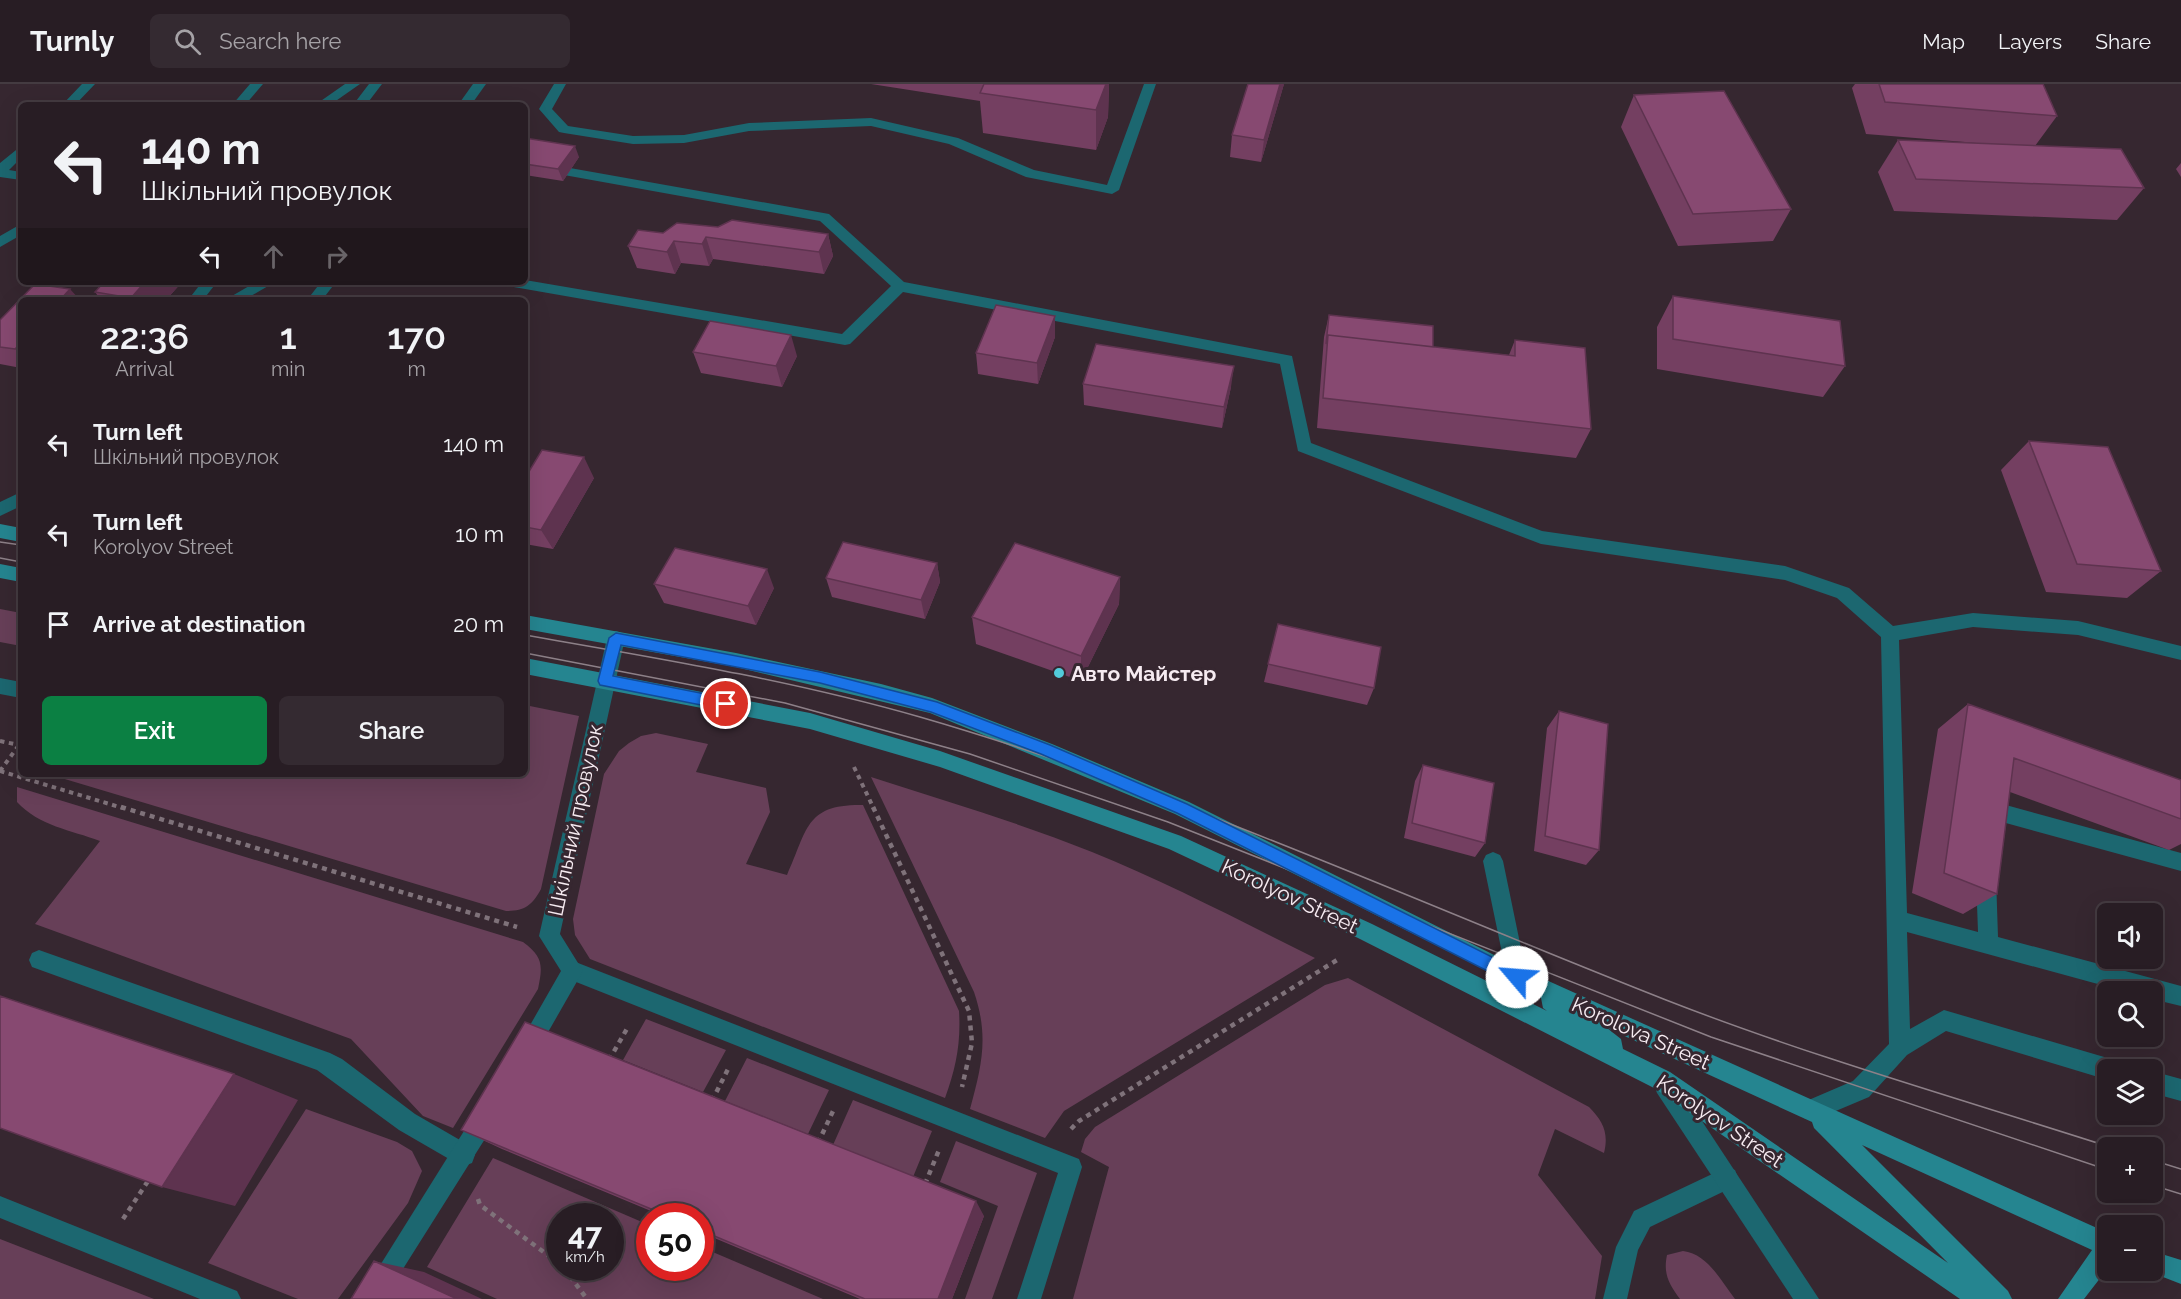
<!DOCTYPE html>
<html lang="en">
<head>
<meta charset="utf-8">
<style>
	body { margin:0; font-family:Raleway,sans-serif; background:#342a31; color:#f1f3f6; height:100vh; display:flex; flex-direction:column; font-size:22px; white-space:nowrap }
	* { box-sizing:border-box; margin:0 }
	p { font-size:20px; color:#a5a2a6 }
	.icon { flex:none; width:33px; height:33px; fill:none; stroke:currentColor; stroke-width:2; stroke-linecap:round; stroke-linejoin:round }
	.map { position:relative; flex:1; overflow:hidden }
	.panel { position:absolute; left:18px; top:213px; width:510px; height:480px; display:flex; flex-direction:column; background:#281d24; border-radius:9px; box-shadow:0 6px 24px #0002,0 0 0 2px #443b41 }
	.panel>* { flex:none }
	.guide { position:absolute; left:18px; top:18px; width:510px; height:183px; border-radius:9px; box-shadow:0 6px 24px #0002,0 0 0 2px #443b41; background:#281d24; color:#f1f3f6; overflow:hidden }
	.tools { position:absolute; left:2097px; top:819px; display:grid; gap:12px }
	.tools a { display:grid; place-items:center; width:66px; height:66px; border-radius:9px; background:#281d24; box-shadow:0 6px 24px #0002,0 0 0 2px #443b41; font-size:30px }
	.speed { position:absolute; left:546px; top:1119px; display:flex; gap:12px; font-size:30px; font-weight:700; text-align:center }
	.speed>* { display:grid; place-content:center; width:78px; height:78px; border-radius:50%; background:#281d24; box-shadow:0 6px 24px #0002,0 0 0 2px #443b41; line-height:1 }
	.speed small { font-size:15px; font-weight:400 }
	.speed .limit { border:9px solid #d22; background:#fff; color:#111 }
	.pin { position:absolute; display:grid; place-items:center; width:51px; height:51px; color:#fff; margin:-26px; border:3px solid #fff; border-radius:50%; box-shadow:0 2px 6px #0007 }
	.me { position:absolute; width:66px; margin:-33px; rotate:297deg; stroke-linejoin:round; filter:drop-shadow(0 0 4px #0008) }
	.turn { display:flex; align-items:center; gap:21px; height:126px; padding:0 24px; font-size:27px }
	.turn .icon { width:78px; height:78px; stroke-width:2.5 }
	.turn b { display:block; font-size:42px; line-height:51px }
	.lanes { display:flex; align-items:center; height:57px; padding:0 24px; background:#0003; justify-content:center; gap:30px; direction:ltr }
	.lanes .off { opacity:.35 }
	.eta { display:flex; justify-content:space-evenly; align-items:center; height:102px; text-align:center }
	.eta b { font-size:36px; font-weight:600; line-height:42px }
	.cta { display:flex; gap:12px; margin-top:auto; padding:12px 24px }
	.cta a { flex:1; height:69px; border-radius:9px; background:#0b8043; color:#fff; font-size:24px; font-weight:600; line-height:69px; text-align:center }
	.cta a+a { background:#342a31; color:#f1f3f6 }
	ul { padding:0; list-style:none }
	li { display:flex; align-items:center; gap:18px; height:90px; padding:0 24px }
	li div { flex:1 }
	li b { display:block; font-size:22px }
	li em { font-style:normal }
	header { display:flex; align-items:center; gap:36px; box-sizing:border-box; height:84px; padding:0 30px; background:#281d24; border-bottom:2px solid #443b41 }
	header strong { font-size:28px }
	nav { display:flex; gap:33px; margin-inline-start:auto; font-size:21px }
	.search { width:420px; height:54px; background:#342a31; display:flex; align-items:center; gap:15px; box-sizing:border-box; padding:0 21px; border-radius:9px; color:#a5a2a6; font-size:22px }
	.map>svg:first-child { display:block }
</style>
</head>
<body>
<header>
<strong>Turnly</strong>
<div class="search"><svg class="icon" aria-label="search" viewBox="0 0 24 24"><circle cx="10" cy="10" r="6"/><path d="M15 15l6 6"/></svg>Search here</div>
<nav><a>Map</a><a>Layers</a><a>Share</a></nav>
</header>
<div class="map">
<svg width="2181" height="1215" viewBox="0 0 2181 1215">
	<rect width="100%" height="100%" fill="#362730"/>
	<path fill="#673f58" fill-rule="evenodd" d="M0,525L21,529V562L0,558Z
		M525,621L579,632L541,805C532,822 524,827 506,827L48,690H525Z
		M656,649L708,660L696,688L766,704L770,728L746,780L787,791C808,745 805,720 863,721L959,927C961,959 956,984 945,1014L590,875L575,851L573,835L604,690L619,667L629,659L641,652Z
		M871,693C945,717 1020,739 1092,768C1168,799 1241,837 1315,874L1064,1027L1045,1054L970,1025C982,981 989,952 974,908Z
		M17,703L523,858C543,873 543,881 538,905L453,1044L423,1032L351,955L35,840L100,757C71,746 39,742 17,718Z
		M1348,894L1589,1023C1603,1037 1609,1049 1604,1069L1555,1045L1538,1091L1602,1172L1595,1215H1073L1109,1083L1081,1068L1085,1055L1095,1043L1325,901Z
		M646,935L726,966L703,1008L623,976Z
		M747,974L829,1006L808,1050L725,1017Z
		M853,1016L932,1047L913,1093L833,1061Z
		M306,1025L397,1058L412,1067L422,1087L408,1119L338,1215H298L208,1179Z
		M956,1057L1037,1089L992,1215H965L998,1122L940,1098Z
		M493,1074L649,1141L650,1184H700L701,1163L823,1215H497L427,1183ZM560,1132H610V1184H560Z
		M0,1155L154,1215H0Z
		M1683,1167C1708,1170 1721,1197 1735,1215H1680C1669,1200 1663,1190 1667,1171Z"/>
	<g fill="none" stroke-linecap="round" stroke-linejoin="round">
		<path stroke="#7f727a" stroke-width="4" stroke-dasharray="4.5 4.5" stroke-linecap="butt" d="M0,657L19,661L21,659
			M854,683L874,725
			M0,687L126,725
			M0,687L19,661"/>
		<path stroke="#7f727a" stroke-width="4.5" stroke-dasharray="5 5" stroke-linecap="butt" d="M121,723L517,843
			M873,723L969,927L972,959L962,1003
			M609,976L628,943
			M712,1017L729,983
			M1071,1045L1079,1037L1337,876
			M818,1059L834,1025
			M925,1100L939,1066
			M478,1115L480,1121L560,1180
			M123,1135L150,1094
			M564,1184L587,1215"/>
		<path fill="#1c6770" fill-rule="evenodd" d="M82,0H95L75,21H62Z
			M250,0H263L245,21H232Z
			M345,0H360L330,21H315Z
			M369,0H382L366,21H353Z
			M554,0H566L552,25L568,42L633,52L684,51L749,39L871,34L958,54L1034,86L1107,101L1144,0H1156L1119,106L1112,110L1026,93L949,60L871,42L749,47L684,59L633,60L564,49L559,48L539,25Z
			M21,62V74L9,86L21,88V96L0,93V79Z
			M525,76L829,130L904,198L1292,272L1311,359L1542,447L1785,482L1849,504L1893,542L1973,529L2078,537L2181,562V576L2078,551L1973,543L1899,556L1907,829L1978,848L1976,793L1979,786L1986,784L1993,786L1996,793L1998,853L2181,902V922L2152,915V908H2127L1907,848L1910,945L1944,926L2111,975L2119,978L2121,986H2108V996L1946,947L1907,971L1869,1013L1812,1037L1804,1034L1801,1026L1804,1018L1853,997L1889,960L1881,553L1837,514L1785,496L1541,460L1298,367L1280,280L903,208L850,260L845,261L503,201L501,198L525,196L842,250L891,202L820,137L525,84Z
			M21,140V151L0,163V152Z
			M202,198H217L203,216H188Z
			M0,594L21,598V614L0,610Z
			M1984,715L2181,769V787L1984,733L1977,730L1974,724L1977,718Z
			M1493,768L1500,771L1503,777L1527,893L1524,900L1517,903L1510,900L1507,893L1483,777L1486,771Z
			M39,866L330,969L342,975L415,1030L472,1063L475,1071L472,1079L464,1082L456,1079L399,1046L317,986L32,883L29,876L32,869Z
			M573,877L1079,1075L1082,1083L1041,1215H1017L1058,1089L566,894L563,887L566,880Z
			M2152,987L2181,995V1017L2152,1009Z
			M1727,1083L1735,1086L1738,1094L1735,1102L1650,1143L1638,1166L1627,1215H1603L1616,1163L1634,1127Z
			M0,1112L237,1207L241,1215H200L0,1134Z"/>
		<path fill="#1c6770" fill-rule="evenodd" d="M473,0H486L471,21H458Z
			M256,198H275L244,216H225Z
			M321,198H336L322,216H307Z
			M21,408V422L0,432V418Z
			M616,547L622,549L625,554L560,850L583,887L535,971L528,975L521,971L517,964L561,887L539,852L607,554L610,549Z
			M487,1020L495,1023L498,1031L495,1039L384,1215H359L479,1023Z"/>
		<path fill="#1c6770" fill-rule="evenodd" d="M1665,990L1673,993L1819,1215H1793L1657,1009L1654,1001L1657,993Z"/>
		<path fill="#258590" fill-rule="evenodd" d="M0,440L21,444V458L0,454Z
			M0,480L21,484V498L0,494Z
			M525,531L736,569L881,600L932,614L1052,660L1189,718L1524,886L2108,1149V1184L2084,1215H2058L2092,1166L1862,1061L2008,1207L2012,1215H1960L1654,1004L1358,854L1169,765L940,683L810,645L525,590V574L810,629L940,667L1181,752L1372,840L1547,927L1543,924L1541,914L1175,730L930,629L736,583L525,545ZM1607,944L1812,1038L1814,1044L1948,1179L1670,988L1623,965L1621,955Z
			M2152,1167L2181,1176V1200L2145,1186H2152Z"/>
		<path stroke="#8d8088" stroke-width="1.5" d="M0,458L21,461
			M0,474L21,478
			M525,551C657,574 791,596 920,633C1176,707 1418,819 1666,916C1812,973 1964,1016 2113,1064
			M525,569L785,619L970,670L1168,738L1711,953L2108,1086
			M2152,1076L2181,1085
			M2152,1101L2181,1110"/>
	</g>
	<path fill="#743f61" d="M871,0H1109L1108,33L1096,66L983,49L980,17Z
		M1284,0L1261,78L1230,73L1232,51Z
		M1855,0H2043L2057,32L2035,62L2144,104L2117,136L1894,127L1878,88L1898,56L1977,59L1866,50L1852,4Z
		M1634,11L1791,125L1773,157L1678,162L1621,43Z
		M525,54L579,73L563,97L525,91Z
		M2181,79V93L2176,85Z
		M718,143L828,150L833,172L824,190L713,175L709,182L681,179L675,190L637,184L628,162L663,149Z
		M104,198H182L166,216H101L95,208Z
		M1673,212L1845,282L1823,313L1657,285V243Z
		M21,216V284L0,280V236Z
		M1329,231L1433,263L1509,271L1515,256L1591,345L1576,374L1317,344L1324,253Z
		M1055,232V253L1038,300L978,290L976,269Z
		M693,268L797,272L782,303L701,289Z
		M1083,300L1231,303L1222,344L1084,321Z
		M2029,357L2161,487L2127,514L2046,508L2001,386Z
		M525,394H594L553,465L525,460Z
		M937,479L940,498L925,535L832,513L826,494Z
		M1120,493L1119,520L1081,597L976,560L972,533Z
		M654,500L774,504L756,541L664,519Z
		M1278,540L1374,604L1367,621L1264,598Z
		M1968,620L2181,696V760L2169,766L2010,708L1997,810L1963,830L1912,809L1938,645Z
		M1559,627L1599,766L1586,781L1534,767L1547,644Z
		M1423,681L1485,759L1475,773L1404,754L1415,697Z
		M461,1046L984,1132L952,1215H860L700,1148V1132H663L502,1065Z"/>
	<path fill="#5e334f" d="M1106,0H1109L1108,33L1096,66V26Z
		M1280,0H1284L1261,78L1264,56Z
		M575,62L579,73L563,97L558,85Z
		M828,150L833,172L824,190L819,168Z
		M706,153L713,175L709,182L702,160Z
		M674,157L681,179L675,190L667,168Z
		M145,198H182L166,216H133L131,214Z
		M70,205L80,216H60Z
		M1055,232V253L1038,300L1037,279Z
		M791,251L797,272L782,303L776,282Z
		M21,259V271L15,265Z
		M1234,282L1231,303L1222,344L1224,323Z
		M584,373L594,394L553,465L541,446Z
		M937,479L940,498L925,535L921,516Z
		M767,485L774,504L756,541L748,522Z
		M1120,493L1119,520L1081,597V572Z
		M234,990L298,1016L235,1122L162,1103Z
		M976,1117L984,1132L952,1215H938Z
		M374,1177L424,1188L482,1215H457Z"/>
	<path fill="#874971" stroke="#5e334f" stroke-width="1.5" d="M984,0H1106L1096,26L980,9Z
		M1248,0H1280L1264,56L1232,51Z
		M1879,0H2043L2057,32L1885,18Z
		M1724,7L1791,125L1693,130L1634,11Z
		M525,54L575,62L558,85L525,80Z
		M1898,56L2121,65L2144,104L1916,95Z
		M732,136L828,150L819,168L706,153L702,160L674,157L667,168L628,162L638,146L663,149L677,139L718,143Z
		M104,198H145L131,214L95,208Z
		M35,200L70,205L60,216H21V259L15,265L0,263V236Z
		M1673,212L1840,237L1845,282L1673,255Z
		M996,221L1055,232L1037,279L976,269Z
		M1329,231L1433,242V263L1328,251L1326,260Z
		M710,237L791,251L776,282L693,268Z
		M1328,251L1515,272V256L1585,264L1591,345L1323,314Z
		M1096,260L1234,282L1224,323L1083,300Z
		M2029,357L2108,363L2161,487L2077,480Z
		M542,366L584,373L541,446L525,443V394Z
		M843,458L937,479L921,516L826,494Z
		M1015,459L1120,493L1081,572L972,533Z
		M675,464L767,485L748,522L654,500Z
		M1278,540L1381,563L1374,604L1268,580Z
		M1968,620L2181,696V735L2014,674L1997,810L1944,789Z
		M1559,627L1608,640L1599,766L1545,752Z
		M1423,681L1494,699L1485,759L1412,739Z
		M0,912L234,990L162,1103L0,1044Z
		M525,938L976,1117L938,1215H865L700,1146V1132H668L461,1046Z
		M374,1177L457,1215H351Z"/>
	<path fill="#1a73e8" stroke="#114b97" stroke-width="1.5" d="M616,549L820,588L937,618L1050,661L1187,720L1522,888L1524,893L1522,899L1517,901L1511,899L1177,729L1041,670L931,628L820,599L621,561L613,592L726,614L730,616V624L726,626L600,601L598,597L609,554Z"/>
	<circle fill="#52cbda" stroke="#362730" stroke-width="2" cx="1059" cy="589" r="6"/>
	<g text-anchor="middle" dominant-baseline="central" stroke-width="6" stroke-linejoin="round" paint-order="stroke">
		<g font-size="21" font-weight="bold" fill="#f6ebf1" stroke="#362730" text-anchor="start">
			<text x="1071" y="589">Авто Майстер</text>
		</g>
		<g font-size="21" fill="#f6ebf1" stroke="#362730">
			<text transform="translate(575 736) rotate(-78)">Шкільний провулок</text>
			<text transform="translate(1290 812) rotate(25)">Korolyov Street</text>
			<text transform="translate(1641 949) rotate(24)">Korolova Street</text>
			<text transform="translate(1720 1037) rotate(34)">Korolyov Street</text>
		</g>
	</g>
</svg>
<div class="tools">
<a><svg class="icon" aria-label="sound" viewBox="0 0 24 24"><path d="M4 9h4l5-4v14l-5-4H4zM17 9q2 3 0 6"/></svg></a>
<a><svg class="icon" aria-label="search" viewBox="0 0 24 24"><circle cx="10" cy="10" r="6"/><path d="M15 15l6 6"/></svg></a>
<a><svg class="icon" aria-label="layers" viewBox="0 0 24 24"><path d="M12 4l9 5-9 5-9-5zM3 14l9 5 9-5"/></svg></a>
<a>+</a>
<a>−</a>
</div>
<div class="speed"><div>47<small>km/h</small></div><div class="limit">50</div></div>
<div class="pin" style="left:726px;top:620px;background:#d93025"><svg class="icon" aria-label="arrive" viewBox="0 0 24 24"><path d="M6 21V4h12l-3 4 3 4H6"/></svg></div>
<svg class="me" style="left:1517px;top:893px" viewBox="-20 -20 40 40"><circle r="19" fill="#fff"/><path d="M0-13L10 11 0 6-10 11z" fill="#1a73e8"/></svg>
<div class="guide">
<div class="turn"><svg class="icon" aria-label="left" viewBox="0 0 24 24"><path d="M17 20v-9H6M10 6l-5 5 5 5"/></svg><div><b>140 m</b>Шкільний провулок</div></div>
<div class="lanes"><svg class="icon" aria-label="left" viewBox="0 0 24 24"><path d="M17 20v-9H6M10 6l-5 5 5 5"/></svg><svg class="icon off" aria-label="ahead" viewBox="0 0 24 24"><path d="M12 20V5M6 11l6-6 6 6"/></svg><svg class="icon off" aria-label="right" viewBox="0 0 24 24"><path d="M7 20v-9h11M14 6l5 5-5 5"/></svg></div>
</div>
<section class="panel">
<div class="eta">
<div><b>22:36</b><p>Arrival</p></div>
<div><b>1</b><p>min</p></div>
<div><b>170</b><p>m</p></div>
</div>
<ul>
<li><svg class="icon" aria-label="left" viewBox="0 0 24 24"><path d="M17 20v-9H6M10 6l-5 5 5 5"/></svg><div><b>Turn left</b><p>Шкільний провулок</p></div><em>140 m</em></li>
<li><svg class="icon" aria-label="left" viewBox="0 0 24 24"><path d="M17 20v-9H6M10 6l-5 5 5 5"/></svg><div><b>Turn left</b><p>Korolyov Street</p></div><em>10 m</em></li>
<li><svg class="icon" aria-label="arrive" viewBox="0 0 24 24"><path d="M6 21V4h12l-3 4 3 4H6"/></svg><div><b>Arrive at destination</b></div><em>20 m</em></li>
</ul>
<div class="cta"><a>Exit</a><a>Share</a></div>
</section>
</div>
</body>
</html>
